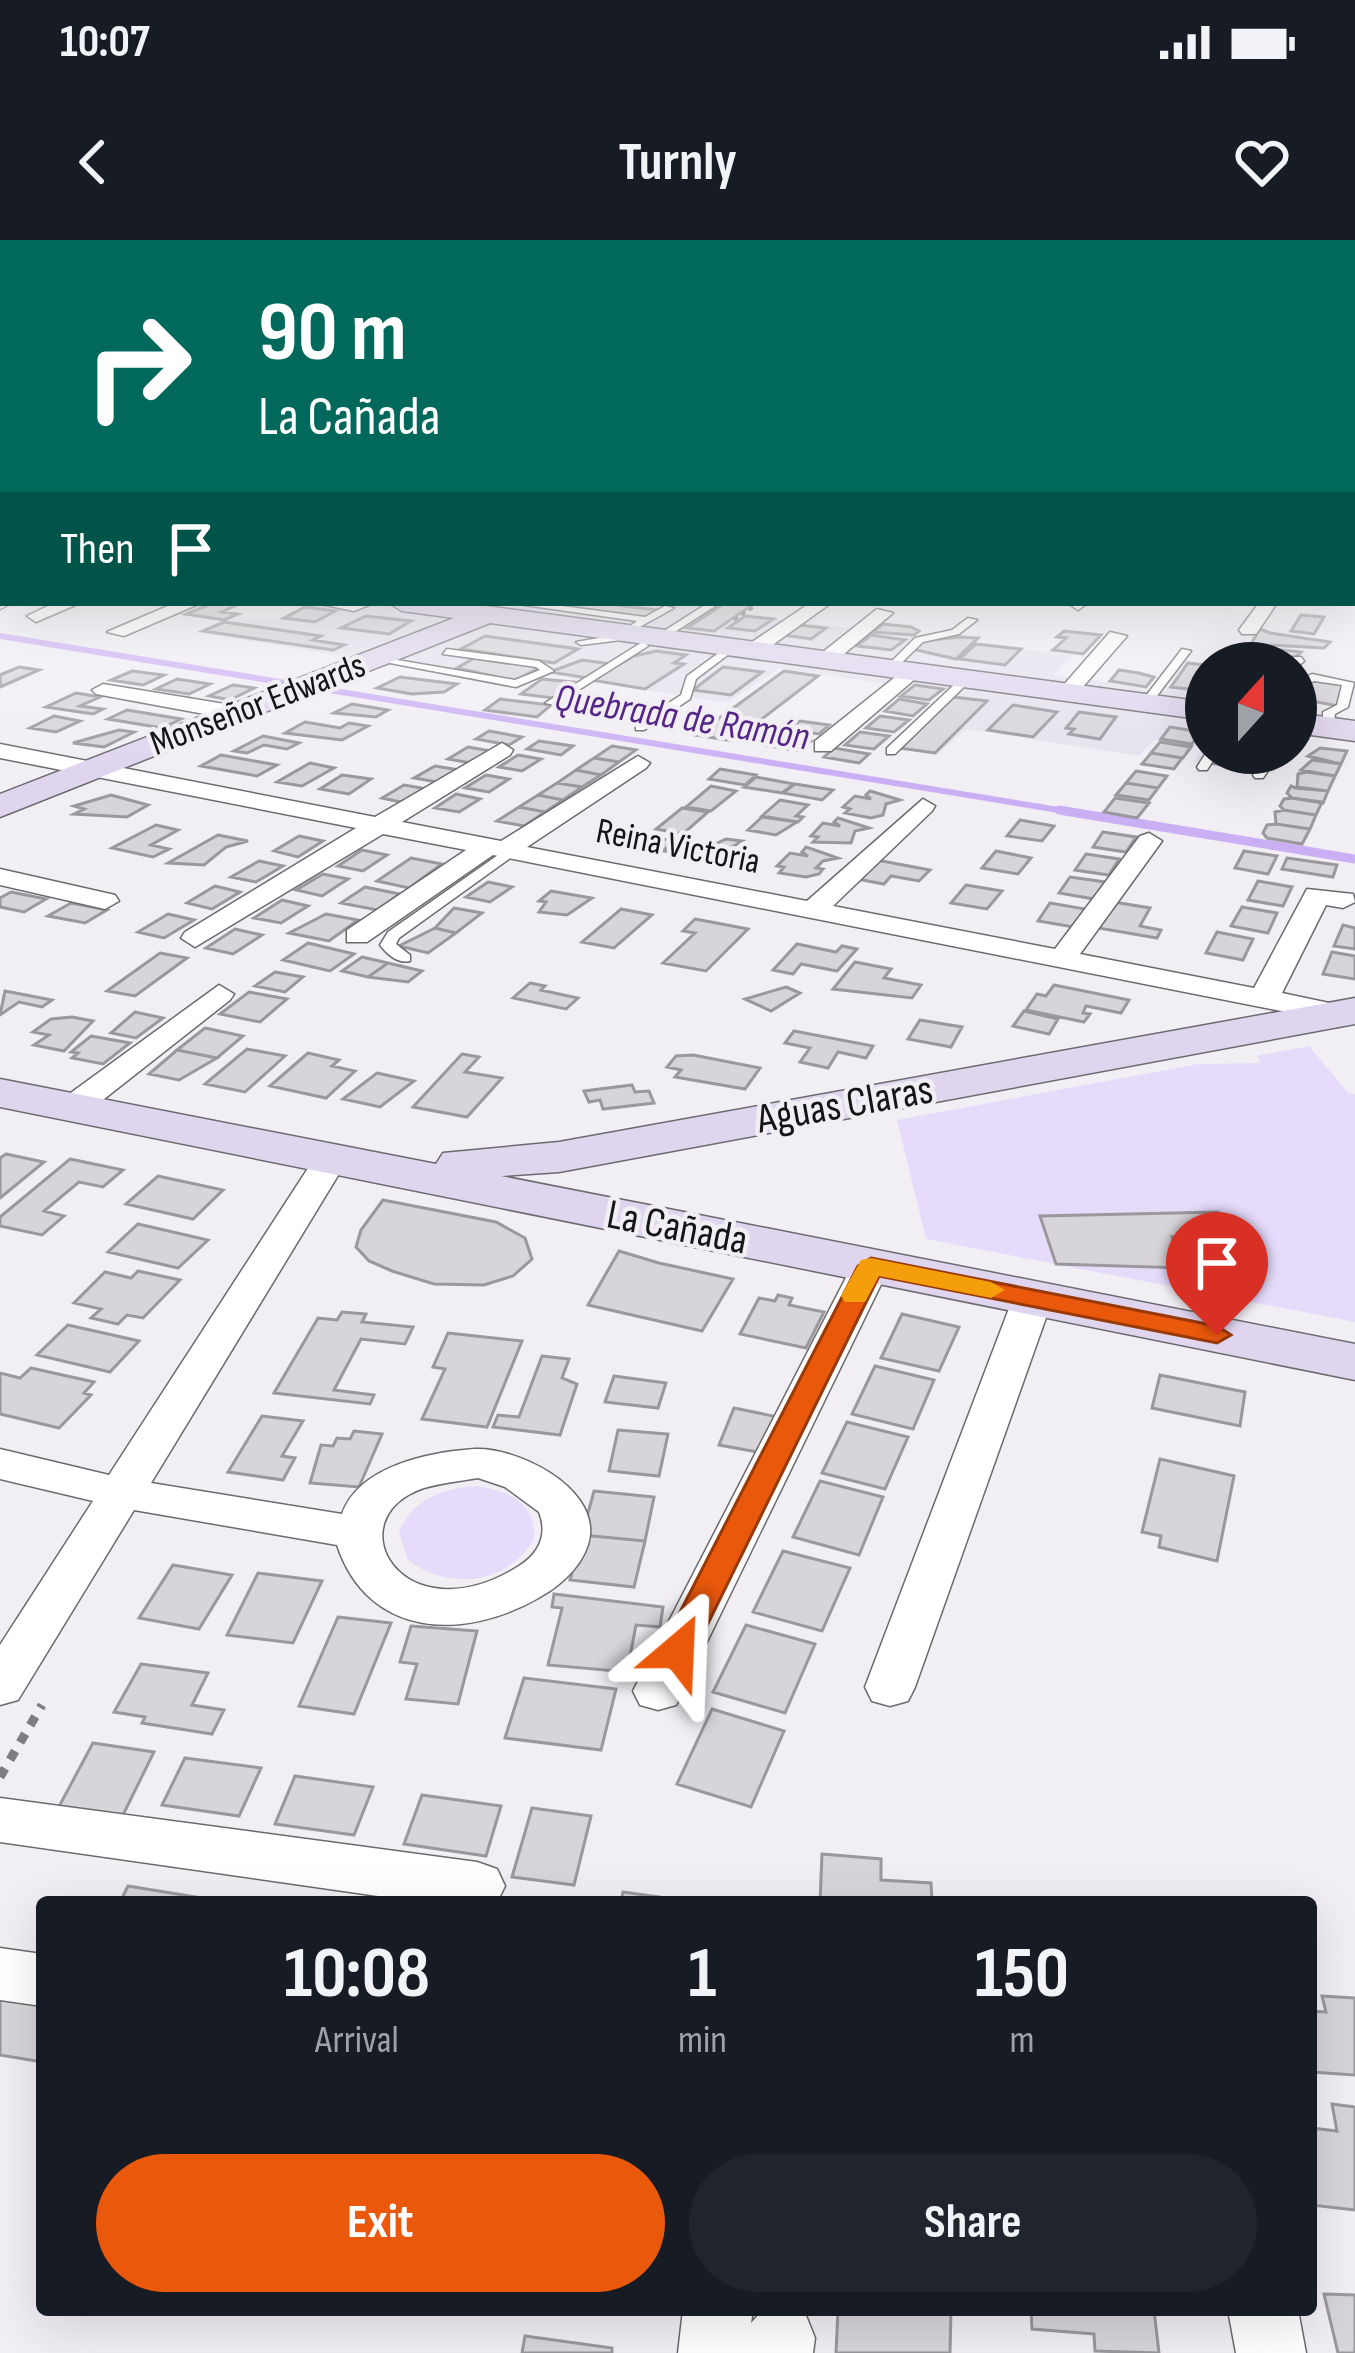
<!DOCTYPE html>
<html lang="en">
<head>
<meta charset="utf-8">
<style>
	body { margin:0; font-family:"Sofia Sans Condensed",sans-serif; background:#20242c; color:#f1f3f6; height:100vh; display:flex; flex-direction:column; font-size:45px; white-space:nowrap }
	* { box-sizing:border-box; margin:0 }
	p { font-size:39px; color:#9ea1a6 }
	.icon { flex:none; width:66px; height:66px; fill:none; stroke:currentColor; stroke-width:2; stroke-linecap:round; stroke-linejoin:round }
	.map { position:relative; flex:1; overflow:hidden }
	.details { position:absolute; left:36px; top:1656px; width:1281px; height:420px; display:flex; flex-direction:column; background:#171b24; border-radius:12px; box-shadow:0 12px 48px #0002 }
	.details>* { flex:none }
	.hud { position:absolute; left:0px; top:0px; width:1356px; height:366px; box-shadow:0 12px 48px #0002; background:#00695c; color:#fff; overflow:hidden }
	.needle { width:78px; rotate:21deg }
	.controls { position:absolute; left:1185px; top:402px; display:grid; gap:24px }
	.controls a { display:grid; place-items:center; width:132px; height:132px; border-radius:50%; background:#171b24; box-shadow:0 12px 48px #0002; font-size:60px }
	.pin { position:absolute; display:grid; place-items:center; width:102px; height:102px; color:#fff; margin:-123px -51px; border-radius:50% 50% 50% 0; rotate:-45deg; box-shadow:0 0 12px #0007 }
	.pin .icon { rotate:45deg }
	.me { position:absolute; width:132px; margin:-66px; rotate:26deg; stroke-linejoin:round; filter:drop-shadow(0 0 9px #0008) }
	.turn { display:flex; align-items:center; gap:42px; height:252px; padding:0 60px; font-size:54px }
	.turn .icon { width:156px; height:156px; stroke-width:2.5 }
	.turn b { display:block; font-size:84px; line-height:102px }
	.then { display:flex; align-items:center; height:114px; padding:0 60px; background:#0003; gap:24px; font-size:45px }
	.eta { display:flex; justify-content:space-evenly; align-items:center; height:204px; text-align:center }
	.eta b { font-size:72px; font-weight:700; line-height:84px }
	.action { display:flex; gap:24px; margin-top:auto; padding:24px 60px }
	.action a { flex:1; height:138px; border-radius:72px; background:#ea580c; color:#fff; font-size:48px; font-weight:700; line-height:138px; text-align:center }
	.action a+a { background:#20242c; color:#f1f3f6 }
	.status { display:flex; justify-content:space-between; align-items:center; height:84px; padding:0 60px; background:#171b24; direction:ltr }
	.status svg { height:33px; fill:currentColor }
	header { display:flex; justify-content:space-between; align-items:center; height:156px; padding:0 60px; background:#171b24; font-size:54px; font-weight:700 }
	.map>svg:first-child { display:block }
</style>
</head>
<body>
<div class="status"><b>10:07</b><svg viewBox="0 0 49 12"><path d="M0 12V9h3v3zM5 12V6h3v6zM10 12V3h3v9zM15 12V0h3v12zM26 1h20v11H26zM47 4h2v5h-2z"/></svg></div>
<header><svg class="icon" aria-label="back" viewBox="0 0 24 24"><path d="M15 5l-7 7 7 7"/></svg>Turnly<svg class="icon" aria-label="heart" viewBox="0 0 24 24"><path d="M12 20l-8-8c-3-5 5-10 8-4 3-6 11-1 8 4z"/></svg></header>
<div class="map">
<svg width="1355" height="2113" viewBox="0 0 1355 2113">
	<rect width="100%" height="100%" fill="#f1eff4"/>
	<path fill="#e6e2ee" d="M310,363H707L698,370L1073,415L1054,435L1165,451L1185,421L1206,424V513H1285L1273,533L1194,521L1204,507L1154,500L1139,516L966,489L937,515L887,507L945,453L779,428L728,463L548,435L524,446L196,392L218,382L279,379Z"/>
	<path fill="#e7dbfb" d="M1309,806L1349,854H1355V1082L926,999L897,880L1198,824L1261,823L1257,816Z
		M477,1246C509,1251 536,1262 534,1299C507,1345 449,1351 408,1320L399,1292C414,1258 442,1249 477,1246Z"/>
	<g fill="none" stroke-linecap="round" stroke-linejoin="round">
		<path stroke="#cbaff5" stroke-width="6" d="M0,396L1077,573"/>
		<path stroke="#cbaff5" stroke-width="9" d="M1059,570L1355,619"/>
	</g>
	<path fill="#d7d5da" stroke="#9a989d" stroke-width="3" d="M213,363H241L222,372L238,374L224,380L186,374Z
		M556,363H599L657,370L645,377L552,365Z
		M725,363H755L714,391L687,388Z
		M305,367L335,371L315,382L284,378Z
		M1301,375L1324,377L1314,394L1291,391Z
		M366,376L411,381L389,394L341,388Z
		M745,376L773,379L755,391L728,388Z
		M224,382L321,396L313,400L344,405L333,410L203,391Z
		M883,384L911,387L919,391L914,395L873,392Z
		M799,385L826,388L811,399L784,395Z
		M1260,389L1270,393L1330,402L1324,408L1251,404Z
		M1064,391L1101,395L1083,414L1053,410L1066,398L1057,397Z
		M871,395L905,400L891,410L857,406Z
		M485,396L578,409L554,423L461,409Z
		M960,397L978,398L956,419L912,409L920,401Z
		M976,404L1021,409L1005,425L960,419Z
		M1257,407L1301,412L1291,421L1255,416Z
		M656,411L686,415L674,423L684,424L645,449L592,440L634,416Z
		M476,417L537,426L538,428L515,441L457,428Z
		M582,420L611,424L588,438L550,432Z
		M1188,423L1206,425L1204,451L1171,447Z
		M19,427L39,430L0,447V435Z
		M723,427L762,432L731,455L693,450Z
		M1119,430L1139,433L1154,437L1146,447L1110,441Z
		M132,431L164,435L143,445L111,440Z
		M784,431L818,436L733,501L696,495Z
		M400,437L416,439L457,444L444,452L412,454L377,448Z
		M177,439L210,444L189,454L156,449Z
		M542,439L573,442L553,458L521,454Z
		M1309,440L1342,444L1338,466L1296,458Z
		M233,445L254,448L230,460L209,456Z
		M915,445L943,449L929,460L901,456Z
		M76,453L100,457L80,466L103,469L93,474L46,467Z
		M953,457L987,461L935,513L899,508Z
		M500,459L551,465L537,477L485,470Z
		M899,459L927,464L913,476L885,471Z
		M352,464L388,470L376,477L334,473Z
		M1013,465L1057,472L1033,497L988,490Z
		M127,470L181,479L162,488L108,479Z
		M1079,472L1116,477L1100,499L1069,494L1074,489L1066,488Z
		M54,476L80,481L56,492L30,488Z
		M880,476L909,480L894,492L866,488Z
		M800,481L829,485L819,494L788,490Z
		M305,482L340,488L349,483L368,486L342,500L285,493Z
		M1170,487L1201,492L1192,504L1161,499Z
		M119,490L134,492L104,507L73,503Z
		M489,491L522,497L509,505L476,499Z
		M860,492L889,496L874,509L845,505Z
		M263,496L299,503L287,509L264,505L247,513L234,511Z
		M781,497L811,501L800,511L769,506Z
		M539,501L573,506L561,515L527,509Z
		M1160,502L1191,507L1183,518L1151,513Z
		M612,506L636,510L619,522L594,518Z
		M468,507L491,511L471,523L448,519Z
		M834,508L869,514L859,523L824,517Z
		M1320,508L1347,511L1341,524L1308,516Z
		M1151,513L1182,518L1174,529L1142,524Z
		M1219,513H1272L1266,523L1257,522L1252,529L1209,523Z
		M221,515L277,525L257,536L201,526Z
		M518,515L541,519L522,531L499,527Z
		M594,518L619,522L601,535L576,530Z
		M1312,520L1341,524L1335,536L1301,530Z
		M310,523L334,528L302,546L277,542Z
		M435,526L459,530L437,542L414,538Z
		M720,529L756,535L745,545L709,539Z
		M576,530L601,535L582,547L557,543Z
		M1136,531L1167,536L1158,548L1126,543Z
		M1306,532L1335,536L1328,551L1297,547L1298,534Z
		M342,535L371,539L349,554L320,549Z
		M486,535L509,539L489,552L465,548Z
		M756,537L794,544L782,553L744,547Z
		M557,543L582,547L563,560L538,555Z
		M1126,543L1158,548L1149,560L1116,555Z
		M795,544L833,550L822,560L783,553Z
		M404,545L427,549L405,563L382,558Z
		M711,546L736,551L711,571L686,567Z
		M1291,546L1296,548L1328,551L1323,563L1292,558L1287,553Z
		M870,551L900,560L886,564L883,575L871,578L845,573L850,569L843,567L855,556L871,559L866,555Z
		M456,554L480,559L459,572L435,568Z
		M111,555L148,565L127,577L74,574L84,569L74,566Z
		M538,555L563,560L545,572L519,567Z
		M1115,558L1149,563L1137,578L1104,572Z
		M1292,558L1322,562L1316,575L1284,570L1280,566L1284,559Z
		M780,560L808,565L796,576L803,577L798,582L762,576Z
		M519,567L545,572L524,586L497,581Z
		M682,568L708,572L683,594L656,589Z
		M1284,570L1316,575L1310,589L1276,584L1275,572Z
		M762,577L797,582L776,595L748,590Z
		M838,578L869,588L855,591L851,603L813,602L818,597L811,596L823,583L840,586L834,582Z
		M1020,580L1054,586L1042,601L1007,596Z
		M1276,584L1310,589L1302,604L1267,598L1263,593L1267,585Z
		M156,585L178,590L151,605L169,609L153,617L112,608Z
		M1103,592L1136,597L1126,612L1093,607Z
		M634,594L675,601L660,613L619,605Z
		M218,595L248,601L226,607L204,625L168,623Z
		M299,596L323,601L298,617L274,611Z
		M726,599L742,601L714,618L664,611L678,600L711,606Z
		M806,607L838,618L823,621L816,628L823,629L819,634L806,637L779,633L784,627L777,626L790,613L808,616L802,612Z
		M362,610L387,615L363,631L338,626Z
		M996,611L1031,618L1018,634L982,628Z
		M1244,611L1277,616L1268,634L1235,628Z
		M1086,614L1119,619L1109,635L1075,630Z
		M411,618L442,624L409,648L377,641Z
		M1287,618L1337,625L1333,637L1282,629Z
		M871,619L930,630L919,641L891,636L884,644L852,638Z
		M259,621L283,626L256,642L231,637Z
		M323,634L348,639L322,656L296,650Z
		M1070,637L1105,642L1094,659L1059,653Z
		M1258,641L1292,647L1283,666L1248,660Z
		M488,642L512,647L490,662L466,657Z
		M966,645L1002,651L987,669L951,663Z
		M215,646L240,652L212,669L187,663Z
		M365,647L400,654L377,670L341,663Z
		M551,651L592,658L567,675L539,672L546,662L539,661Z
		M11,652L46,659L24,672L0,667V658Z
		M282,660L308,666L281,683L254,678Z
		M1114,662L1150,668L1140,686L1161,690L1157,698L1098,688Z
		M71,663L107,670L85,683L48,676Z
		M1050,663L1085,669L1074,687L1038,681Z
		M1242,667L1277,673L1268,693L1231,686Z
		M454,668L482,673L456,693L435,688Z
		M621,669L652,675L614,708L582,702Z
		M168,674L194,680L164,698L138,692Z
		M326,674L358,680L329,701L289,693Z
		M695,679L748,689L706,731L663,723L695,693L683,691Z
		M1343,685L1355,688V709L1334,706Z
		M435,688L456,693L428,713L399,706Z
		M235,689L262,695L233,714L206,708Z
		M1217,692L1253,699L1243,720L1206,713Z
		M308,703L354,714L330,731L283,720Z
		M797,704L836,712L842,706L857,709L837,731L801,724L793,734L773,730Z
		M1332,712L1355,716V739L1323,734Z
		M160,713L187,718L135,756L107,751Z
		M362,717L388,723L368,737L342,731Z
		M855,722L891,729L884,738L921,745L912,758L833,749Z
		M388,723L422,731L408,742L368,737Z
		M275,732L303,737L285,752L255,746Z
		M530,743L545,746L541,750L578,758L566,769L513,758Z
		M1054,745L1129,760L1121,773L1086,766L1083,773L1090,774L1084,782L1026,770L1037,754L1046,756Z
		M786,747L800,753L771,771L745,759Z
		M5,751L52,760L42,767L19,762L0,775Z
		M249,752L287,759L260,782L220,774Z
		M1024,771L1058,779L1049,794L1013,786Z
		M135,772L163,778L136,798L111,793Z
		M72,777L93,781L64,811L34,805L49,795L33,792L51,779Z
		M920,780L962,787L951,807L908,799Z
		M205,788L243,796L217,818L177,810Z
		M794,791L873,806L866,818L838,812L828,828L800,822L810,808L785,803Z
		M91,796L130,803L103,824L72,818L78,813L71,812Z
		M247,809L285,816L245,852L205,844Z
		M177,810L217,818L179,840L149,834Z
		M308,813L339,820L332,826L355,831L326,858L270,846Z
		M462,814L479,817L465,832L502,838L467,877L413,867Z
		M693,815L760,828L745,849L675,837L681,830L667,827L676,816Z
		M377,833L414,841L380,867L343,859Z
		M632,845L635,852L649,851L654,863L603,869L600,860L589,862L584,851Z
		M6,914L44,922L0,958V918Z
		M70,919L123,930L103,947L79,942L44,971L64,976L42,995L0,986V977Z
		M158,936L223,950L193,979L126,964Z
		M383,960L496,982L525,998L532,1019L513,1036L484,1045L434,1044L392,1031L369,1021L356,1007L361,990Z
		M1218,972L1231,995L1172,997L1183,1028L1056,1024L1040,976Z
		M138,984L208,1000L178,1028L108,1012Z
		M619,1011L659,1023L733,1039L702,1091L588,1065Z
		M138,1031L180,1040L143,1078L127,1075L118,1084L91,1078L101,1069L74,1063L105,1032L131,1038Z
		M778,1055L792,1058L789,1065L824,1072L806,1108L740,1094L759,1058L775,1061Z
		M342,1072L366,1074L362,1082L413,1087L405,1104L361,1099L334,1150L374,1155L370,1164L274,1153L318,1078L337,1080Z
		M902,1074L959,1087L939,1131L881,1118Z
		M68,1085L139,1101L110,1132L37,1115Z
		M448,1093L522,1101L487,1187L422,1179L445,1129L433,1127Z
		M542,1116L569,1119L562,1138L577,1144L560,1195L493,1187L498,1175L519,1177Z
		M875,1126L934,1140L913,1189L852,1174Z
		M31,1128L94,1142L84,1153L91,1155L59,1188L0,1174V1133L20,1138Z
		M1160,1135L1245,1152L1240,1186L1152,1168Z
		M614,1136L666,1143L658,1168L605,1162Z
		M734,1168L778,1177L763,1213L719,1205Z
		M262,1176L303,1181L282,1216L295,1218L283,1240L228,1232Z
		M847,1182L908,1197L885,1249L822,1233Z
		M618,1190L668,1194L659,1236L609,1231Z
		M354,1191L382,1194L359,1247L310,1243L321,1205L333,1206L337,1198L350,1199Z
		M1160,1219L1234,1236L1217,1321L1159,1307L1161,1296L1142,1292Z
		M820,1241L883,1257L859,1315L793,1297Z
		M594,1251L654,1257L645,1301L582,1295Z
		M582,1295L645,1301L634,1347L570,1340Z
		M783,1311L850,1328L822,1391L753,1372Z
		M173,1325L232,1335L199,1389L139,1378Z
		M258,1333L322,1341L293,1403L227,1395Z
		M554,1354L663,1367L660,1387L636,1385L627,1432L548,1425L562,1368L552,1367Z
		M338,1377L391,1383L354,1474L299,1466Z
		M746,1385L815,1404L785,1473L713,1452Z
		M411,1386L477,1391L458,1464L406,1459L417,1424L400,1422Z
		M141,1424L208,1433L192,1465L224,1470L212,1494L142,1483L145,1477L114,1472Z
		M524,1438L616,1449L601,1510L505,1498Z
		M712,1469L784,1491L751,1567L677,1544Z
		M93,1503L154,1512L119,1583L55,1574Z
		M185,1518L261,1528L239,1576L162,1565Z
		M295,1536L373,1547L354,1595L275,1584Z
		M422,1555L501,1566L486,1616L404,1604Z
		M532,1568L591,1576L574,1645L512,1637Z
		M822,1614L881,1619V1640L931,1643L932,1662H820Z
		M128,1646L208,1659L120,1662Z
		M623,1652L688,1661L621,1662Z
		M1322,1756L1355,1758V1835L1311,1832V1771L1326,1772Z
		M0,1758L42,1765V1822L0,1815Z
		M1332,1864L1355,1867V1970L1311,1965V1888L1337,1891Z
		M1324,2054L1355,2055V2113H1338Z
		M838,2070H951L950,2113H836Z
		M1031,2070H1154L1159,2113L1095,2111L1094,2094L1032,2089Z
		M525,2096L612,2108V2113H522Z"/>
	<g fill="none" stroke-linecap="round" stroke-linejoin="round">
		<defs>
			<path id="lane" d="M315,363H374L354,371Z
				M510,363H539L645,377L665,366L674,368L634,390L629,387L637,381Z
				M708,363H720L662,400L653,398Z
				M968,378L977,380L959,394L923,402L893,431L884,429L915,398L952,390Z
				M617,395L621,400L581,405L576,402Z
				M644,401L648,406L555,465L545,463Z
				M447,409L539,421L554,431L516,447L369,419L374,416L515,440L540,430L536,427L443,414Z
				M1182,409L1191,411L1150,465H1142V461Z
				M720,412L729,414L696,439L690,459L644,490H636V484L681,455L687,436Z
				M1312,434L1354,443L1348,467L1335,474L1333,490L1323,487V472L1337,465L1342,445L1314,441L1296,450V442Z
				M956,443L966,445L895,514H887V508Z
				M1206,513H1218L1207,530H1199L1197,527Z
				M1268,513H1280L1263,538H1255L1253,535Z
				M508,608L520,611L399,698L396,704L410,715V721C398,724 387,714 380,705L388,692Z"/>
			<path id="street" d="M3,321V331L0,332V322Z
				M1355,322V336H1353V322Z
				M3,356V363H12L0,369Z
				M54,363H80L36,382L27,376Z
				M175,363H201L124,396L107,392Z
				M810,363H831L760,414H746V406Z
				M1088,363L1078,370L1069,364V363Z
				M1259,363H1277L1256,394H1242L1239,390Z
				M877,369L893,373L832,424H818V416Z
				M1110,392L1127,396L1075,456H1061V448Z
				M1287,417H1301L1304,421L1296,428V423H1282Z
				M899,434L916,438L831,511H815V501Z
				M103,444L237,466L248,473L237,480L96,454L92,450Z
				M0,504L375,577L502,503L513,510L510,515L402,582L501,601L638,516L650,523L646,528L527,607L807,661L923,559L935,566L932,571L833,666L1055,709L1140,596L1149,593L1162,601L1080,714L1254,748L1307,649L1353,654L1355,662L1343,668L1326,665L1282,753L1353,768L1355,777L1342,783L493,615L367,702H347V690L466,610L383,594L195,707L181,698L185,692L356,588L0,518Z
				M0,629L115,655L119,661L105,669L0,645Z
				M219,745L234,754L230,760L85,874H61L56,867L61,860Z
				M331,909L348,919L151,1243L342,1274C359,1226 429,1212 475,1209C515,1207 595,1245 590,1295C587,1322 562,1345 540,1357C465,1401 368,1399 337,1305L134,1270L18,1460L0,1465V1405L93,1261L0,1239V1209L109,1235L314,919ZM478,1238L505,1247L539,1272C548,1295 539,1313 519,1326C403,1399 333,1279 424,1248C441,1243 460,1241 478,1238Z
				M871,1015L890,1026L683,1451L676,1465L658,1470L640,1465L633,1451L852,1026Z
				M1033,1046L1053,1058L915,1447L908,1461L890,1466L872,1461L865,1447L1013,1058Z
				M0,1558L477,1622L497,1629L505,1646L497,1662H420L0,1602Z
				M0,1708L42,1714V1766L0,1760Z
				M683,2070H753L751,2083L763,2070L805,2073L815,2098L813,2113H678Z
				M1228,2070H1298L1306,2113H1236Z"/>
			<path id="secondary" d="M1353,268H1355V282H1353Z
				M0,300H3V315H0Z
				M389,363H463L1206,462V480L490,383L0,577V554L454,378L402,371Z
				M1296,473L1355,481V501L1296,493Z
				M1355,758V784L559,932L501,936L1355,1104V1140L0,867V839L436,924L443,913L559,902Z"/>
		</defs>
		<use href="#lane" stroke="#6b6a6e" stroke-width="3"/>
		<use href="#street" stroke="#6b6a6e" stroke-width="3"/>
		<use href="#secondary" stroke="#6b6a6e" stroke-width="3"/>
		<path stroke="#7f7d81" stroke-width="3" stroke-dasharray="4.5 4.5" stroke-linecap="butt" d="M734,380L760,363"/>
		<path stroke="#7f7d81" stroke-width="9" stroke-dasharray="10 10" stroke-linecap="butt" d="M0,1537L42,1465"/>
		<use href="#lane" fill="#fff" fill-rule="evenodd"/>
		<use href="#street" fill="#fff" fill-rule="evenodd"/>
		<use href="#secondary" fill="#e0d5ef" fill-rule="evenodd"/>
	</g>
	<linearGradient id="sky" x2="0" y2="1"><stop stop-color="#9cb2ed"/><stop offset="0.44" stop-color="#f9f8fa"/><stop offset="1" stop-color="#f9f8fa" stop-opacity="0"/></linearGradient>
	<rect width="1355" height="528" fill="url(#sky)"/>
	<path fill="#ea580c" stroke="#983908" stroke-width="3" d="M871,1018L1217,1086L1231,1095L1217,1103L879,1036L690,1420H665L660,1411L858,1026Z"/>
	<path fill="#f59e0b" d="M871,1018L991,1042L1005,1050L991,1058L879,1036L865,1062H845L841,1056L861,1020Z"/>
	<g text-anchor="middle" dominant-baseline="central" stroke-width="9" stroke-linejoin="round" paint-order="stroke">
		<g font-size="36" fill="#151416" stroke="#f1eff4">
			<text transform="translate(258 465) rotate(-21)">Monseñor Edwards</text>
			<text transform="translate(678 607) rotate(11)">Reina Victoria</text>
		</g>
		<g font-size="39" font-style="italic" fill="#562588" stroke="#f1eff4">
			<text transform="translate(682 478) rotate(9)">Quebrada de Ramón</text>
		</g>
		<g font-size="42" fill="#151416" stroke="#f1eff4">
			<text transform="translate(845 865) rotate(-10)">Aguas Claras</text>
			<text transform="translate(677 988) rotate(11)">La Cañada</text>
		</g>
	</g>
</svg>
<div class="controls">
<a><svg class="needle" viewBox="-14 -14 28 28"><path d="M0-13l5 13h-10z" fill="#e53935"/><path d="M0 13l5-13h-10z" fill="#9ea1a6"/></svg></a>
</div>
<div class="pin" style="left:1217px;top:1095px;background:#d93025"><svg class="icon" aria-label="arrive" viewBox="0 0 24 24"><path d="M6 21V4h12l-3 4 3 4H6"/></svg></div>
<svg class="me" style="left:678px;top:1411px" viewBox="-20 -20 40 40"><path d="M0-17L14 15 0 8-14 15z" fill="#ea580c" stroke="#fff" stroke-width="4"/></svg>
<div class="hud">
<div class="turn"><svg class="icon" aria-label="right" viewBox="0 0 24 24"><path d="M7 20v-9h11M14 6l5 5-5 5"/></svg><div><b>90 m</b>La Cañada</div></div>
<div class="then">Then<svg class="icon" aria-label="arrive" viewBox="0 0 24 24"><path d="M6 21V4h12l-3 4 3 4H6"/></svg></div>
</div>
<section class="details">
<div class="eta">
<div><b>10:08</b><p>Arrival</p></div>
<div><b>1</b><p>min</p></div>
<div><b>150</b><p>m</p></div>
</div>
<div class="action"><a>Exit</a><a>Share</a></div>
</section>
</div>
</body>
</html>
